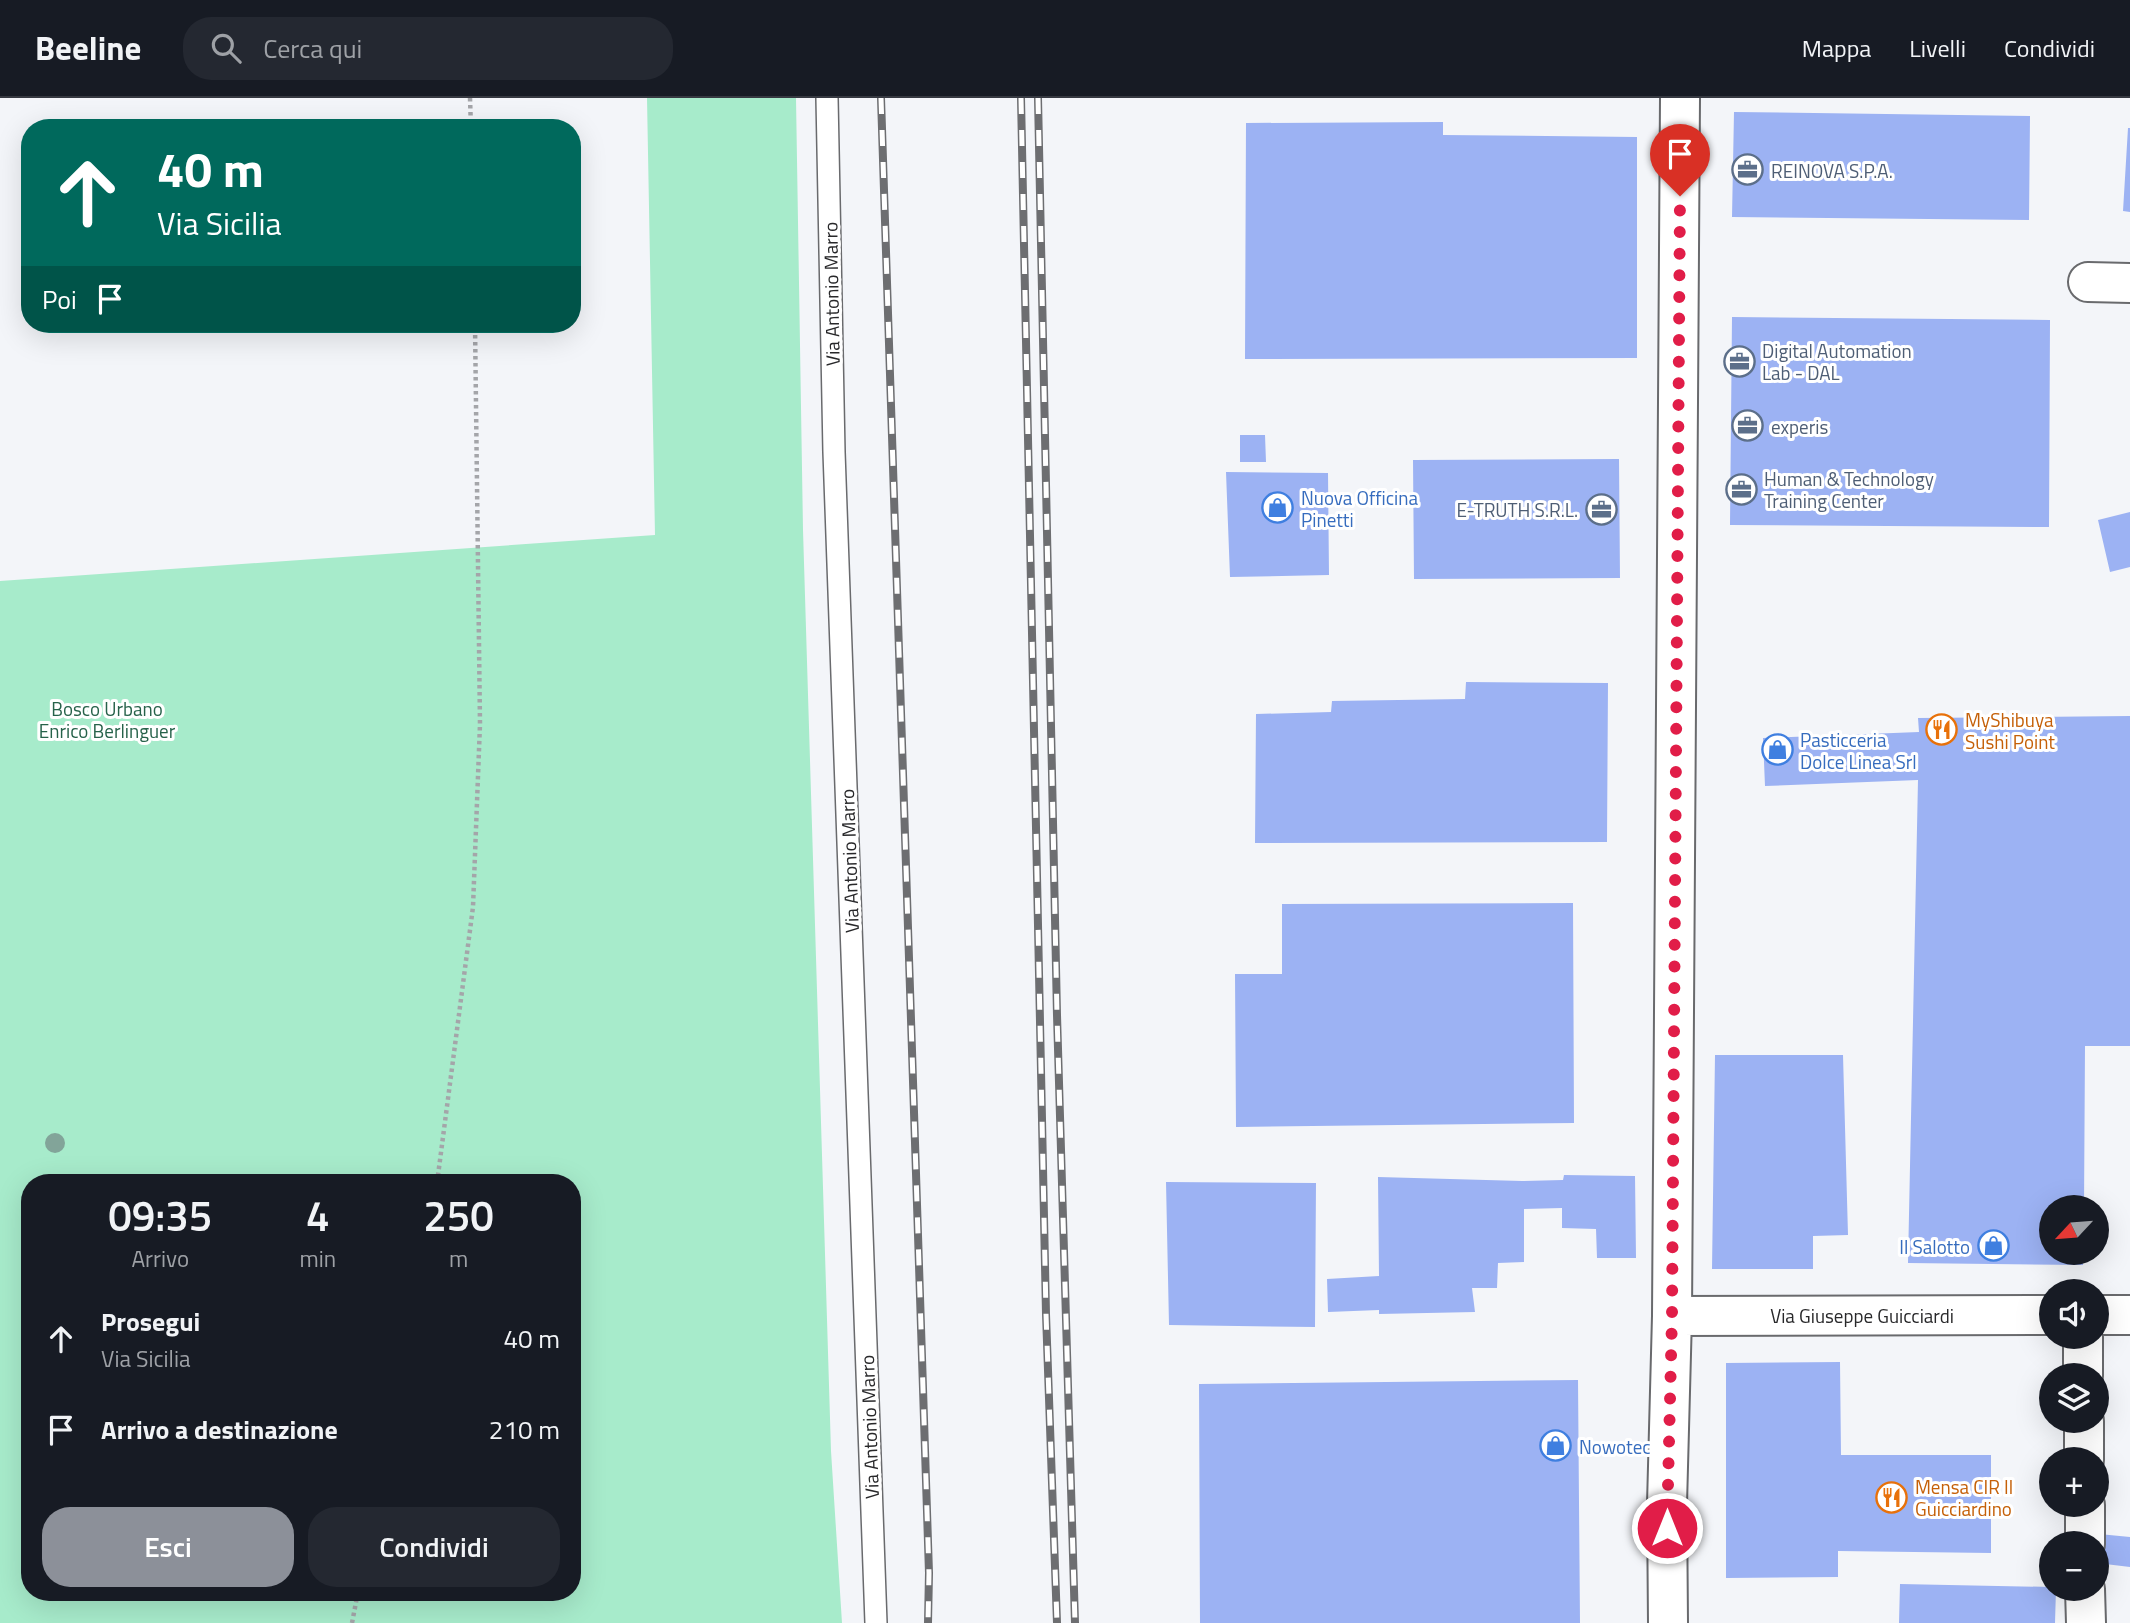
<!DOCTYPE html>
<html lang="it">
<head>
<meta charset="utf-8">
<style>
	body { margin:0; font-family:"Titillium Web",sans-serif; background:#242831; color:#f1f3f6; height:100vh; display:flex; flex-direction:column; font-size:26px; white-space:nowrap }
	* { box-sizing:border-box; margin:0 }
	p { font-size:23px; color:#9ea1a6 }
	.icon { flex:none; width:38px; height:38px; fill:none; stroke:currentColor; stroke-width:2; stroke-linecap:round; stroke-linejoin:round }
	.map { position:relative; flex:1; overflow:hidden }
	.side { position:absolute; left:21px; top:1076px; width:560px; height:427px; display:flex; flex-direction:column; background:#171b24; border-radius:28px; box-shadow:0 7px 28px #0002 }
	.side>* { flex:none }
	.banner { position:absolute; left:21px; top:21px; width:560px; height:214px; border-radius:28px; box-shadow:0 7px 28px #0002; background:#00695c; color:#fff; overflow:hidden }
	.needle { width:46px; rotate:244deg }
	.buttons { position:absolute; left:2039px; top:1097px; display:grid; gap:14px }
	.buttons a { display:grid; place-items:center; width:70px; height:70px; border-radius:50%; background:#171b24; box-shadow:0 7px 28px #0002; font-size:35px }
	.pin { position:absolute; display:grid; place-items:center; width:60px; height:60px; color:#fff; margin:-72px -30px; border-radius:50% 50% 50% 0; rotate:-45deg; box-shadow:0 0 7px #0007 }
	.pin .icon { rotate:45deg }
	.me { position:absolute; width:77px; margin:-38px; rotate:0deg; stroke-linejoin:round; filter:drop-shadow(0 0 5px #0008) }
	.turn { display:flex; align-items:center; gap:24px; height:147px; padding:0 21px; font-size:32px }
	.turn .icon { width:91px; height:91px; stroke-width:2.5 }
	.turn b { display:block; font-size:49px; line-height:60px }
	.then { display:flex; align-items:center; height:66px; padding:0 21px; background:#0003; gap:14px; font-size:26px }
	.eta { display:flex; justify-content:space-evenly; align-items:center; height:119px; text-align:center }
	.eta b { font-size:42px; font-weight:600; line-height:49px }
	.action { display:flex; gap:14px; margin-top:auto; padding:14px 21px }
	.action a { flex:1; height:80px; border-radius:28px; background:#8c9099; color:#fff; font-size:28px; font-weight:600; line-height:80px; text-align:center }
	.action a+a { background:#242831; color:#f1f3f6 }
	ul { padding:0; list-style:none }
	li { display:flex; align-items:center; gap:21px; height:91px; padding:0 21px }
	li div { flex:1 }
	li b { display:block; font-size:26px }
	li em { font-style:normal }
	header { display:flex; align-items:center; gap:42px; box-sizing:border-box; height:98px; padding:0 35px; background:#171b24; border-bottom:2px solid #363941 }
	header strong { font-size:33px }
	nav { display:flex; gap:38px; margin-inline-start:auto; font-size:24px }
	.search { width:490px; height:63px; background:#242831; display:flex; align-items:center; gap:18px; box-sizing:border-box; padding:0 24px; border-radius:28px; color:#9ea1a6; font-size:26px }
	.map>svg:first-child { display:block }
</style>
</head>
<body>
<header>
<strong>Beeline</strong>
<div class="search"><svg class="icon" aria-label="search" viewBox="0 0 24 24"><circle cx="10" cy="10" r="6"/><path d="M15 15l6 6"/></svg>Cerca qui</div>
<nav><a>Mappa</a><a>Livelli</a><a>Condividi</a></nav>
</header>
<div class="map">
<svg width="2130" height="1525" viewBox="0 0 2130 1525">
	<rect width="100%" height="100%" fill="#f3f5f9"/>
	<path fill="#a7ebcb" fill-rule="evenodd" d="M647,0H796L803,432L831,1353L842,1525H0V483L655,437ZM30,1085H572V1494H30Z"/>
	<path fill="#9cb2f3" d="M1734,14L2030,18L2029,122L1732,119Z
		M1443,24V37L1637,39V260L1245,261L1246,25Z
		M2128,30H2130V114L2123,113Z
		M1732,219L2050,222L2049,429L1730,427Z
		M1240,337H1265L1266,364H1240Z
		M1619,361L1620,480L1414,481L1413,362Z
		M1226,374L1328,375L1329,477L1230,479Z
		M2130,414V469L2110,474L2098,422Z
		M1466,584L1608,585L1607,744L1255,745L1256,616L1331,614L1332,603L1465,601Z
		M2130,618V948H2085L2084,1110H2051V1155H2083V1167L1908,1165L1918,682L1765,688L1763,640L1919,634L1918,620Z
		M1573,805L1574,1025L1236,1029L1235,876H1282V806Z
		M1715,957H1843L1848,1137L1813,1138V1171H1712Z
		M1564,1077L1635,1078L1636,1160H1597L1596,1131L1562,1130V1110L1524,1111V1164L1498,1165L1497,1190H1472L1475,1214L1379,1216V1212L1328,1214L1327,1181L1379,1178L1378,1079L1522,1083L1563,1082Z
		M1166,1084L1316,1085L1315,1229L1169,1227Z
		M1840,1264L1841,1357H1991V1455L1838,1453V1479L1726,1480V1265Z
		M1578,1282L1580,1525H1200L1199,1286Z
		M2099,1436L2130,1439V1469L2097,1465Z
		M1900,1486L2051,1489L2056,1491L2055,1525H1899Z"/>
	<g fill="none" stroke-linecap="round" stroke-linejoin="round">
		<defs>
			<path id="service" d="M827,0L834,354L876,1525"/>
			<path id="minor" d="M2088,184L2130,185
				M2096,1217H2130
				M1672,1218L2051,1217
				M2083,1239V1278
				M2084,1323V1362
				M2085,1407V1446
				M2085,1491L2086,1525
				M1668,1525L1667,1406L1672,1218L1680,0"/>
		</defs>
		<use href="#service" stroke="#696a6d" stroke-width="24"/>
		<use href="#minor" stroke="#696a6d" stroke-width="42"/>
		<path stroke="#a4a5a9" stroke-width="4.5" stroke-dasharray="3.5 3.5" stroke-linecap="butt" d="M470,0L471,30
			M437,1085L473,809L480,626L475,226
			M352,1525L358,1494"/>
		<use href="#service" stroke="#fff" stroke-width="21"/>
		<use href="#minor" stroke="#fff" stroke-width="38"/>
		<defs>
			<path id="rail" d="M881,0L929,1475L928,1525
				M1021,0L1046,1216L1057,1525
				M1038,0L1057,917L1075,1525"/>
		</defs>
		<use href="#rail" stroke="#6d6e71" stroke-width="8"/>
		<use href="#rail" stroke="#fff" stroke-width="5" stroke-dasharray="16" stroke-linecap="butt"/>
	</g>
	<circle fill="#82a499" cx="55" cy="1045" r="10"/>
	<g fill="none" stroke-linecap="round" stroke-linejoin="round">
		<path stroke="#e11d48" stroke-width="12" stroke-dasharray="0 21.6" d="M1667,1430L1672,1218L1680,98"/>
	</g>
	<defs>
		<symbol id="office-ring" viewBox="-11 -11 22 22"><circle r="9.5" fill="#fff" stroke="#5c6f8a" stroke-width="1.5"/><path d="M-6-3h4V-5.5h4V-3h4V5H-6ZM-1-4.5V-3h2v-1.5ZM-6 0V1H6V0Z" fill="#5c6f8a"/></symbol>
		<symbol id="shop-ring" viewBox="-11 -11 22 22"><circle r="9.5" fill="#fff" stroke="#3f7fe0" stroke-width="1.5"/><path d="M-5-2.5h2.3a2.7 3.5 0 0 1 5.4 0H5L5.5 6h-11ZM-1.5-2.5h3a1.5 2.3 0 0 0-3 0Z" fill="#3f7fe0"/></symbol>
		<symbol id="restaurant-ring" viewBox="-11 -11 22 22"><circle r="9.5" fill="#fff" stroke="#e8710a" stroke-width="1.5"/><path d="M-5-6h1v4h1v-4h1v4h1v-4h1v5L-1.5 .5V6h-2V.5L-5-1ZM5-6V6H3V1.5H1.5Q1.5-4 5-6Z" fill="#e8710a"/></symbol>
	</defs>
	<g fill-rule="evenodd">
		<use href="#office-ring" x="1730" y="54" width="35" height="35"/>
		<use href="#office-ring" x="1722" y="246" width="35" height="35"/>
		<use href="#office-ring" x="1730" y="310" width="35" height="35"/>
		<use href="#office-ring" x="1724" y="374" width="35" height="35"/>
		<use href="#shop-ring" x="1260" y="392" width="35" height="35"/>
		<use href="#office-ring" x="1584" y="394" width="35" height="35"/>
		<use href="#restaurant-ring" x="1924" y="614" width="35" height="35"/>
		<use href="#shop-ring" x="1760" y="634" width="35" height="35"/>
		<use href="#shop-ring" x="1976" y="1130" width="35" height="35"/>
		<use href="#shop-ring" x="1538" y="1330" width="35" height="35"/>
		<use href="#restaurant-ring" x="1874" y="1382" width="35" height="35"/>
	</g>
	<g text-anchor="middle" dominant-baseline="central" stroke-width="6" stroke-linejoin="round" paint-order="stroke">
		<g font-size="19" fill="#4e5e75" stroke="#fff" text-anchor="start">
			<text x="1771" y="72">REINOVA S.P.A.</text>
			<text x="1762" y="252">Digital Automation<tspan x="1762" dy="22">Lab - DAL</tspan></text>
			<text x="1771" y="328">experis</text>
			<text x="1764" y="380">Human &amp; Technology<tspan x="1764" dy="22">Training Center</tspan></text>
			<text x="1578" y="411" text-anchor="end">E-TRUTH S.R.L.</text>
		</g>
		<g font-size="19" fill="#28282a" stroke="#fff">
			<text transform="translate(831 196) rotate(-91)">Via Antonio Marro</text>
			<text transform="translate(849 763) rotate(-92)">Via Antonio Marro</text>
			<text x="1862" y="1217">Via Giuseppe Guicciardi</text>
			<text transform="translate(869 1329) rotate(-92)">Via Antonio Marro</text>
		</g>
		<g font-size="19" fill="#366cbe" stroke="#fff" text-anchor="start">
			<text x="1301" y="399">Nuova Officina<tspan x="1301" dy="22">Pinetti</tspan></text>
			<text x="1800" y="641">Pasticceria<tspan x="1800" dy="22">Dolce Linea Srl</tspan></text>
			<text x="1970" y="1148" text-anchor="end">Il Salotto</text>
			<text x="1579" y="1348">Nowotec</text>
		</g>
		<g font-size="19" fill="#26624a" stroke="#fff">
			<text x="107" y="610">Bosco Urbano<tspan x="107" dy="22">Enrico Berlinguer</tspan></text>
		</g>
		<g font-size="19" fill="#c56008" stroke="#fff" text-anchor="start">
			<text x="1965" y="621">MyShibuya<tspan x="1965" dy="22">Sushi Point</tspan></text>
			<text x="1915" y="1388">Mensa CIR Il<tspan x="1915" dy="22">Guicciardino</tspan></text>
		</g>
	</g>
</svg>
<div class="buttons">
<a><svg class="needle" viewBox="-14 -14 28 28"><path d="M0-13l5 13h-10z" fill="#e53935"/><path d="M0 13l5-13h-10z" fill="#9ea1a6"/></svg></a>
<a><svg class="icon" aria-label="sound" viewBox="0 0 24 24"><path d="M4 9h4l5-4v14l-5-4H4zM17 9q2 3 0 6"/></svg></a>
<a><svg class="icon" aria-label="layers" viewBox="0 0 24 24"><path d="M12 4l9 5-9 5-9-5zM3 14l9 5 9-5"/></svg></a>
<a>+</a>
<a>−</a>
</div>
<div class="pin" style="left:1680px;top:98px;background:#d93025"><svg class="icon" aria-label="arrive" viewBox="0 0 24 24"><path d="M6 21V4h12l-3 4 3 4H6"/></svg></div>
<svg class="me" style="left:1667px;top:1430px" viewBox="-20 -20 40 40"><circle r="17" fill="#e11d48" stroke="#fff" stroke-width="3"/><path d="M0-11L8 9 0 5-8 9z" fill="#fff"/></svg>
<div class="banner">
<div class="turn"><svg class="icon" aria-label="ahead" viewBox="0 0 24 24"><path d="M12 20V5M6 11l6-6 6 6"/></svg><div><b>40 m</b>Via Sicilia</div></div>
<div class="then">Poi<svg class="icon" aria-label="arrive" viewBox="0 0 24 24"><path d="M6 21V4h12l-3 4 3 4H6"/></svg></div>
</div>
<section class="side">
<div class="eta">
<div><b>09:35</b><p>Arrivo</p></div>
<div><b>4</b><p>min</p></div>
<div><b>250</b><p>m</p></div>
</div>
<ul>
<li><svg class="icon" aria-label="ahead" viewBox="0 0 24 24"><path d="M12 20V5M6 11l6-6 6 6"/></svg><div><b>Prosegui</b><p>Via Sicilia</p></div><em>40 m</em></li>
<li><svg class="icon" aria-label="arrive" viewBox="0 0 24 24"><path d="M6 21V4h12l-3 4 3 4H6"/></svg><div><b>Arrivo a destinazione</b></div><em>210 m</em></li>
</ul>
<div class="action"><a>Esci</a><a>Condividi</a></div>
</section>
</div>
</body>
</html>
